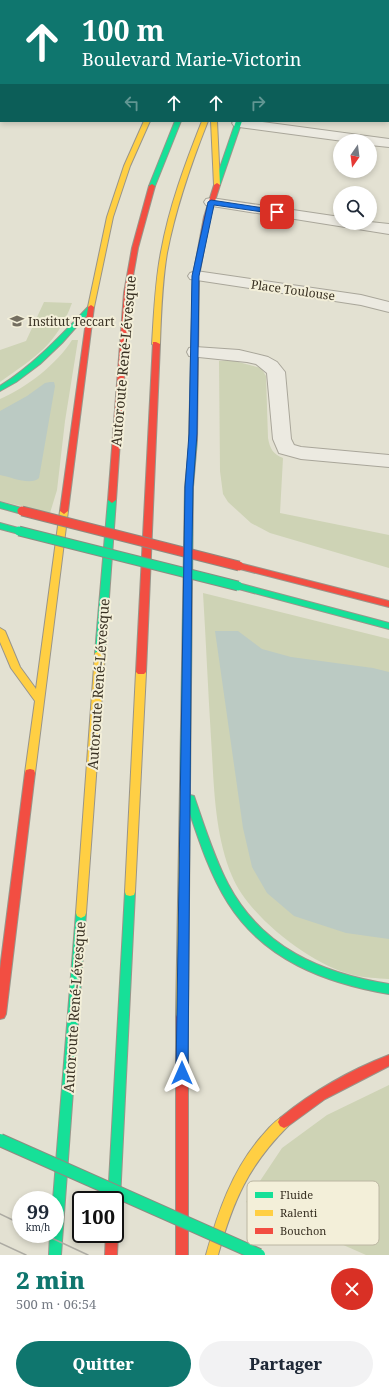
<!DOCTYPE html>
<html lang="fr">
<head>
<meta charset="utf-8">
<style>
	body { margin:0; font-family:"Noto Serif",serif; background:#f2f2f3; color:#1f2937; height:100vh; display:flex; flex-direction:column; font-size:15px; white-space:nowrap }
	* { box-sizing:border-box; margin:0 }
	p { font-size:13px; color:#747a83 }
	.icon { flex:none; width:22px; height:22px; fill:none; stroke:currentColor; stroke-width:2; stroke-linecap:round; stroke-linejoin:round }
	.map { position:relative; height:1255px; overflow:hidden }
	.drawer { display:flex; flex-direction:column; background:#fff; flex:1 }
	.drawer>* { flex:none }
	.banner { position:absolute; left:0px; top:0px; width:389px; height:122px; box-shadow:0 2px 6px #0003; background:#0f766e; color:#fff; overflow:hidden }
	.needle { width:26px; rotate:194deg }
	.controls { position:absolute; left:333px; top:134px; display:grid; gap:8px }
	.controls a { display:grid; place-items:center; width:44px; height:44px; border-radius:50%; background:#fff; box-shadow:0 2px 6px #0003; font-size:20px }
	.speed { position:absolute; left:12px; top:1191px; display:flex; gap:8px; font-size:20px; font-weight:700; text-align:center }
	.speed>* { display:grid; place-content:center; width:52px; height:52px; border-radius:50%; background:#fff; box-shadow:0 2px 6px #0003; line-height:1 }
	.speed small { font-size:10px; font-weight:400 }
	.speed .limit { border:2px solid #111; border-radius:6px; background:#fff; color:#111 }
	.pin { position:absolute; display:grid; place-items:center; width:34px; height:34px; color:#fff; margin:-17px; border-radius:8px; box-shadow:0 2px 6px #0006 }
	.me { position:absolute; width:44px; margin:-22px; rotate:0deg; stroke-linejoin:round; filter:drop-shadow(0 0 3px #0008) }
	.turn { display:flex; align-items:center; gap:14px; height:84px; padding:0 16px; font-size:18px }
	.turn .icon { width:52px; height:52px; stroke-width:2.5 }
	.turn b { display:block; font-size:28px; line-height:34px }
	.lanes { display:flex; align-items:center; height:38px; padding:0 16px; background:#0003; justify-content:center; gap:20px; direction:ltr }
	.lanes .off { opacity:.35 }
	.round { display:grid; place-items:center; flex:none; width:42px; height:42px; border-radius:21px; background:#f2f2f3 }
	.overview { display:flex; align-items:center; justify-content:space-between; height:68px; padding:0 16px }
	h1 { font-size:24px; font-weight:800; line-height:30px; color:#0f766e }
	.action { display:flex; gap:8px; margin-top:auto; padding:8px 16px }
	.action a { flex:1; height:46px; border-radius:24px; background:#0f766e; color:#fff; font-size:16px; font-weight:800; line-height:46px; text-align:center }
	.action a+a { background:#f2f2f3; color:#1f2937 }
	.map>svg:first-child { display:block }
</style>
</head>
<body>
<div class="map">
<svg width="389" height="1255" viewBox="0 0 389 1255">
	<rect width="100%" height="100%" fill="#e3e1d2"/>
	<path fill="#ced3b5" d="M44,302L72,303C56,346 35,357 0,382V350L26,341Z
		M72,340H78L65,421L57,490L50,513L0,501V399C26,388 57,364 72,340Z
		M231,360L261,368L266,376L268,438C270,449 273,454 283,458L280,513L389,535V568L270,533L251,523L228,502L223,494L220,471L219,361Z
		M203,593L389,639V979C377,978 364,978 353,975C311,965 248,916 232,876C214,833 214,783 211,738C208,690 206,642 203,593Z
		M389,1085V1255H366L246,1202L282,1148L327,1115Z"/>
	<path fill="#bbcac3" d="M50,382H54L55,386L39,478C31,486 11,477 0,475V411L27,396L45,383Z
		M215,631H238L262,649L291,657L373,668L389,672V939L346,933L294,916L267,893L252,867L243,828Z"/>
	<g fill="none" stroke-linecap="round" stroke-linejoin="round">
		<defs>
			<path id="street" d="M388,68H389V76H388Z
				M0,81H1V89H0Z
				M234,121H255L389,139V147L370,145V141H343L239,127L234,126L232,123Z
				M211,198L340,217V223H370V222L389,224V234L206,205L204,202L206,199Z
				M196,271L361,295L389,302V312L361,305L190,279L188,276L190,273Z
				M195,347L239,350L268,357L277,362L285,372L291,439L294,445L301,447L389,455V467L301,459L279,453L273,439L267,373L256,364L247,362L189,356L187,352L189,348Z"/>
			<path id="fast" d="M210,0H216V1H210Z
				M251,0H257V1H251Z
				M175,121H181L155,186L150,187L149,186Z
				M236,121H242L220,185L215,186L214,185Z
				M91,305L93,306V308L62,343L40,364L16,382L0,391V386C35,364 61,335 89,306Z
				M190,438H193L197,440L193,487L190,786L189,789L185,790L181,789L180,786L185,487Z
				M112,497L116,500L105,653L100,656L95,653L108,500Z
				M0,502L25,509L26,511L22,514L0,508Z
				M0,523L22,529L23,531L19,534L0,529Z
				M238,583L389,623V629L235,588L234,586L235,584Z
				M190,795L194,796L195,799C205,828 214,857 228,884C262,948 321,973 389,984V994C325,983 264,960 228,903C208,871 197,834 185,799L186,796Z
				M130,888L134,889L135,892L120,1200L118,1204L115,1206V1200H108L125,892L126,889Z
				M81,908L85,910L86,913L61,1255H49L50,1234H55V1200H53L76,913L77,910Z"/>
			<path id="slow" d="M195,0H201V1H195Z
				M228,0H234L227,1Z
				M289,0H295V1H289Z
				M144,121H150L130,166L113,217L94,307L93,308H89L88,307L107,217L124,166Z
				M202,121H208C191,164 176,207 167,253C162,283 161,314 160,344L156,346L152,344C154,314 155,282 161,252C169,207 185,164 202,121Z
				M211,121H217L220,185L217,187L214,185Z
				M64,508L68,511L35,773L34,776L30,777L26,776L25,773L35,701L11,668L0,642V628L5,631L20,667L36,689L60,511Z
				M100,650L105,653L86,913L85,916L81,918L77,916L76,913L95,653Z
				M141,669L144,670L146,672L135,892L134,895L130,896L126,895L125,892L136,672L138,670Z
				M185,782L189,783L190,786L188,1017L186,1021L182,1022L178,1021L176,1017L180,786L181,783Z
				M284,1116L288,1118L290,1122L288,1126C248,1166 233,1201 218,1255H206C218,1212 232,1171 261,1137C268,1129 275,1120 284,1116Z"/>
			<path id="jam" d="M217,183L220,185L210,217L199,276L197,440L193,442L189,440L193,276L204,217L214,185Z
				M152,184L155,186L138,248L130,293L116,500L112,503L108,500L124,293L132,248L149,186Z
				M91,305L94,307L68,511L64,514L60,511L88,307Z
				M153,342H156L160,344L146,672L144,674H138L136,672Z
				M239,563L389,601V607L236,568L235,566L236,564Z
				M30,769L34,770L35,773L6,1014L4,1018L0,1019V969L25,773L26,770Z
				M182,1012L186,1013L188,1017V1255H176V1017L178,1013Z
				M389,1055V1066L325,1099L288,1126L284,1128L280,1126L278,1122L280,1118C312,1092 350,1070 389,1055Z
				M115,1229L118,1234L117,1255H105L106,1234H115Z"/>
		</defs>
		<use href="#street" stroke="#a9a69a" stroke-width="2"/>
		<use href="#fast" stroke="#99958a" stroke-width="2"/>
		<use href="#slow" stroke="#99958a" stroke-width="2"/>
		<use href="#jam" stroke="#99958a" stroke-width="2"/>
		<use href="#street" fill="#eceae1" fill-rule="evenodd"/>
		<use href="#fast" fill="#16e098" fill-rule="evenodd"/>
		<use href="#slow" fill="#ffcf43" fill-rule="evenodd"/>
		<use href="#jam" fill="#f24e42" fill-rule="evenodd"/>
		<path stroke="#acaaa2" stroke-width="1.5" d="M0,1214L21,1224
			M43,1234L88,1255
			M0,1243L26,1255"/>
		<defs>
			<path id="fast-bridge-far1" d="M19,531L238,586"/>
			<path id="fast-bridge" d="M0,1140L259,1255"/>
			<path id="jam-bridge" d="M22,511L239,566"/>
		</defs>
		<use href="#fast-bridge-far1" stroke="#8e8b81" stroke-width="11" stroke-linecap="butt"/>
		<use href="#fast-bridge" stroke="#8e8b81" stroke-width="14" stroke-linecap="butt"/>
		<use href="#jam-bridge" stroke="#8e8b81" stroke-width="11" stroke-linecap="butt"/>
		<use href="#fast-bridge-far1" stroke="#16e098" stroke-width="9"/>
		<use href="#fast-bridge" stroke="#16e098" stroke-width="12"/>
		<use href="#jam-bridge" stroke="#f24e42" stroke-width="9"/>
	</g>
	<path fill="#1a73e8" stroke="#114b97" d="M211,200L277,210L280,212L277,214L214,205L199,276L197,434L193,487L192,545L188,1073L186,1077L182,1079L178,1077L176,1073L185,487L189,434L192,276L208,202Z"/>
	<defs>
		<symbol id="university-bare" viewBox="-9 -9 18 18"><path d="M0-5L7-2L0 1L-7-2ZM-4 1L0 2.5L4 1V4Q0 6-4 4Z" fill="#746e60" stroke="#f3efd9" stroke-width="2.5" paint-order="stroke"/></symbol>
	</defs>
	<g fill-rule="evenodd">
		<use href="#university-bare" x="7" y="311" width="20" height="20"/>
	</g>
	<g text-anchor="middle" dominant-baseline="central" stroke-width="4" stroke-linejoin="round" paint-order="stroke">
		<g font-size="12" fill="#383022" stroke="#f3efd9">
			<text transform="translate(293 290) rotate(8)">Place Toulouse</text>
		</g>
		<g font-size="12" fill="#383022" stroke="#f3efd9" text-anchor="start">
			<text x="28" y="321">Institut Teccart</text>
		</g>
		<g font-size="14" fill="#383022" stroke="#f3efd9">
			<text transform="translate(123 361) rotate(-85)">Autoroute René-Lévesque</text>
			<text transform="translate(98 684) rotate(-86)">Autoroute René-Lévesque</text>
			<text transform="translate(74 1007) rotate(-86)">Autoroute René-Lévesque</text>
		</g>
	</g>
	<rect x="247" y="1181" width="132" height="64" rx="6" fill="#f3efd9" stroke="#bbb6a2" stroke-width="1"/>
	<rect x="255" y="1192" width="18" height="6" fill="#16e098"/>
	<rect x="255" y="1210" width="18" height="6" fill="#ffcf43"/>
	<rect x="255" y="1228" width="18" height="6" fill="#f24e42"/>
	<g font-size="11" fill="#383022">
		<text x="280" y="1199">Fluide</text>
		<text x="280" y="1217">Ralenti</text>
		<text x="280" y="1235">Bouchon</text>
	</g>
</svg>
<div class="controls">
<a><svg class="needle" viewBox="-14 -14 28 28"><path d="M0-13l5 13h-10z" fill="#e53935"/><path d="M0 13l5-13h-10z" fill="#747a83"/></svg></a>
<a><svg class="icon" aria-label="search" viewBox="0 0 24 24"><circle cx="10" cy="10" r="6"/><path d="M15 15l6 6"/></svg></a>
</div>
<div class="speed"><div>99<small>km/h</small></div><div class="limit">100</div></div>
<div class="pin" style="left:277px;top:212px;background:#d93025"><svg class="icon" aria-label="arrive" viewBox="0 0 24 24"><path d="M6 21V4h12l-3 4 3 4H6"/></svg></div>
<svg class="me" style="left:182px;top:1073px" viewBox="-20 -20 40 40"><path d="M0-17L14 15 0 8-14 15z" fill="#1a73e8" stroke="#fff" stroke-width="4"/></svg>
<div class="banner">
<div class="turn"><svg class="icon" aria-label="ahead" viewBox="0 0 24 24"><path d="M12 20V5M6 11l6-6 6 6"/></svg><div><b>100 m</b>Boulevard Marie-Victorin</div></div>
<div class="lanes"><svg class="icon off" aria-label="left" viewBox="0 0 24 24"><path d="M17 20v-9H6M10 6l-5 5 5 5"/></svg><svg class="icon" aria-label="ahead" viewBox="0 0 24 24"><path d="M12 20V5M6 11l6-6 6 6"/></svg><svg class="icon" aria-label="ahead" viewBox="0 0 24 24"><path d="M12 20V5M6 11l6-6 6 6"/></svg><svg class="icon off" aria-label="right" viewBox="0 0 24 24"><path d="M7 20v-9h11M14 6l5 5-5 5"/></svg></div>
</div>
</div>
<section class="drawer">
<div class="overview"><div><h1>2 min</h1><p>500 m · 06:54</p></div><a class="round" style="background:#d93025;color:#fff"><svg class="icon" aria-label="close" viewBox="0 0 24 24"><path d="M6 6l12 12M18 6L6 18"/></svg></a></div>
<div class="action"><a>Quitter</a><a>Partager</a></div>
</section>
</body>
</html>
